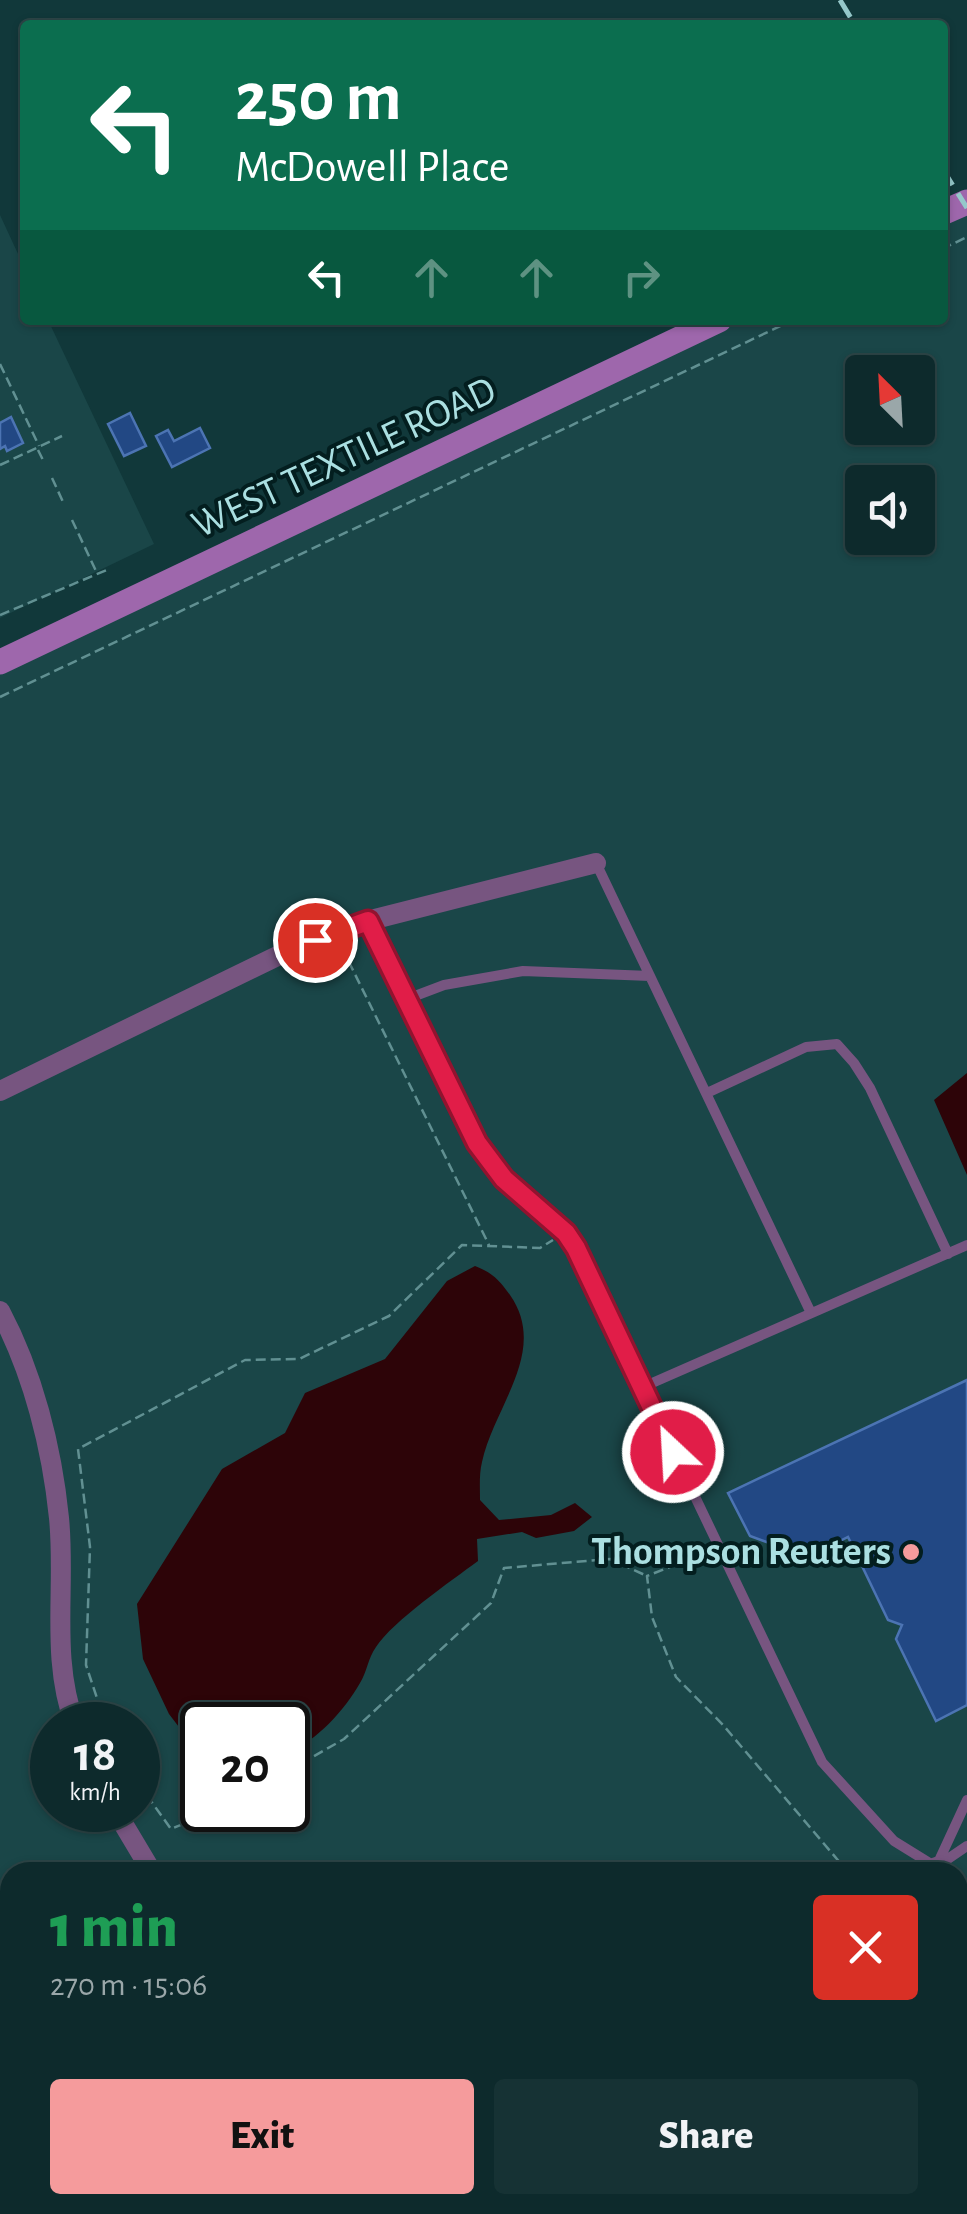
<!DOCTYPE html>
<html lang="en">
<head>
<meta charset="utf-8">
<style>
	body { margin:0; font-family:"Alegreya Sans",sans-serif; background:#163234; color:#f1f3f6; height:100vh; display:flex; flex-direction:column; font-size:38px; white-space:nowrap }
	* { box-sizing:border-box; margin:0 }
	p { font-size:32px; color:#9aa7a9 }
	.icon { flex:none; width:55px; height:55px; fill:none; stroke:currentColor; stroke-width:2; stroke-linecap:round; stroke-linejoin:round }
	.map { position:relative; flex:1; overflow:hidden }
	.side { position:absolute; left:0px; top:1862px; width:968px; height:352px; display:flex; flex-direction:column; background:#0d2a2c; border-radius:30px 30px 0 0; box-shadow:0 2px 8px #0004,0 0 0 2px #2d4648 }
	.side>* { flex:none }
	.hud { position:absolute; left:20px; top:20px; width:928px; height:305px; border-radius:10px; box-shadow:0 2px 8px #0004,0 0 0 2px #2d4648; background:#0b6e4f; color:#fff; overflow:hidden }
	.needle { width:65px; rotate:336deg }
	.controls { position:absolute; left:845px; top:355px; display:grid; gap:20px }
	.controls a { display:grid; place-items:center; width:90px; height:90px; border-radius:10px; background:#0d2a2c; box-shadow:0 2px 8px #0004,0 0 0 2px #2d4648; font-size:50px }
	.speed { position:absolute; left:30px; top:1702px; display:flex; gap:20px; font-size:50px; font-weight:700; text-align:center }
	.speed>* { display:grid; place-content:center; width:130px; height:130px; border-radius:50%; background:#0d2a2c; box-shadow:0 2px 8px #0004,0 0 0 2px #2d4648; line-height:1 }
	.speed small { font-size:25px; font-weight:400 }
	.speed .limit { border:5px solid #111; border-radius:15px; background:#fff; color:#111 }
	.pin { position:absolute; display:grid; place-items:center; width:85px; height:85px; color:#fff; margin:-42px; border:5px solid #fff; border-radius:50%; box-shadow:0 2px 10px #0007 }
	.me { position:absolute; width:110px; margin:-55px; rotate:335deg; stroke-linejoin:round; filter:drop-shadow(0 0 8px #0008) }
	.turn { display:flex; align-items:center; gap:35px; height:210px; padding:0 50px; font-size:45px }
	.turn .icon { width:130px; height:130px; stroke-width:2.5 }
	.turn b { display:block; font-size:70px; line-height:85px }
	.lanes { display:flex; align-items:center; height:95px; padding:0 50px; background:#0003; justify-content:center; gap:50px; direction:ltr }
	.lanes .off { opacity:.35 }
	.round { display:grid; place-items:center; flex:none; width:105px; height:105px; border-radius:10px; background:#163234 }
	.headline { display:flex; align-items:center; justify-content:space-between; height:170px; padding:0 50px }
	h1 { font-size:60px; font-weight:800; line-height:75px; color:#1e9e55 }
	.button { display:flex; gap:20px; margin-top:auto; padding:20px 50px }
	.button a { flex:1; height:115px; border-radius:10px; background:#f59b9c; color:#111; font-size:40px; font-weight:800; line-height:115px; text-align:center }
	.button a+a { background:#163234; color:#f1f3f6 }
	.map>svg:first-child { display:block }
</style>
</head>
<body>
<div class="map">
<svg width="967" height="2214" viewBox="0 0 967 2214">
	<rect width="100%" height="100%" fill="#11383a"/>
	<path fill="#1a4648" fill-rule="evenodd" d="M967,208V2214H0V662L719,320H942L943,213ZM862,372H918V428H862ZM862,482H918V538H862ZM52,1725H138V1810H52ZM202,1725H288V1810H202ZM10,1872H958V2205H10Z
		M0,215L25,269V320H48L154,544L0,618Z"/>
	<path fill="#5f4515" d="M958,2074L967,2091V2214H710L705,2205H958Z"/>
	<path fill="#755310" d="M10,2171V2205H319L325,2214H0V2176Z"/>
	<path fill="#2d0408" d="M967,1073V1175L934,1100Z
		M475,1266C493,1273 499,1280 510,1295C549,1351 494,1406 482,1462C479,1474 480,1488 480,1500L499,1520L551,1515L575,1503L592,1517L574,1531L536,1538L522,1532L477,1539L478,1561C451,1581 393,1621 376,1647C368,1658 367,1672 360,1683C344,1711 317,1740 288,1753V1725H202V1757L169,1714L143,1659L137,1604L222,1469L285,1433L305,1393L385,1359L447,1281Z"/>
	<path fill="#224884" stroke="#4c74b3" stroke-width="2.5" d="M130,413L146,446L124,456L108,424Z
		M11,417L23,443L7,451L5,446L0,449V423Z
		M200,428L210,448L172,467L156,436L168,430L174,441Z
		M967,1380V1705L936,1721L896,1639L902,1625L888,1620L848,1537L808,1557L750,1536L728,1493Z"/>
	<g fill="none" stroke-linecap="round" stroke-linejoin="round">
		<path stroke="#619092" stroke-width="2.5" stroke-dasharray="10 5" stroke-linecap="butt" d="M942,249L967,237
			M0,364L39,446
			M38,450L44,462
			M0,465L62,436
			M52,478L64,504
			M72,520L96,571
			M0,615L109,569
			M0,697L793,320
			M342,948L489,1245
			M705,1553L647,1576L652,1617L676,1677L723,1725L848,1872
			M106,1725L86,1665L90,1547L78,1449L245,1360L299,1359L389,1316L462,1245L540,1248L553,1240
			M288,1771L344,1739L491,1603L504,1568L610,1559L647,1576
			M138,1783L171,1829L217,1810"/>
		<path stroke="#775580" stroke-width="10" d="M596,863L811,1313
			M368,922L477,1143L504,1179L566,1233L576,1248L822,1762L894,1841L936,1867
			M407,999L444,985L523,971L650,976
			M707,1093L806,1047L837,1044L854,1063L870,1088L948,1254
			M643,1387L967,1245
			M967,1800L936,1867L967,1846
			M958,1913L967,1927"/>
		<path stroke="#775580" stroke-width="20" d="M0,1091L296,947L367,921L596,863
			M0,1311C33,1373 52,1448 59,1518C66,1588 50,1657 75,1725
			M115,1810L152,1872
			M932,1872L936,1867
			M0,1949L10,1944"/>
		<path stroke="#9e67ac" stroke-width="25" d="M942,213L967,202
			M0,662L719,320"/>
		<path stroke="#95c8ca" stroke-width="5" stroke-dasharray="20 10" stroke-linecap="butt" d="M840,0L855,25
			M942,168L967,208"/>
	</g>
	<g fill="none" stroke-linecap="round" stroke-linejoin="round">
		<defs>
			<path id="route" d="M315,940L368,921L477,1143L504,1179L566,1233L576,1248L673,1452"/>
		</defs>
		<use href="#route" stroke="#92132f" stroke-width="25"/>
		<use href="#route" stroke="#e11d48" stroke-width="18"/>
	</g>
	<circle fill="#f59b9c" stroke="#031e1f" stroke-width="4" cx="911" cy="1552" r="10"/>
	<g text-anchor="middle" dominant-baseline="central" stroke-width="8" stroke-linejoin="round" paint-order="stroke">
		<g font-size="40" fill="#aadfe1" stroke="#031e1f">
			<text transform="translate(344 458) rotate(-25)">WEST TEXTILE ROAD</text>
		</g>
		<g font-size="40" font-weight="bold" fill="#aadfe1" stroke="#031e1f" text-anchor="end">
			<text x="891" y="1552">Thompson Reuters</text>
		</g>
	</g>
</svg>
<div class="controls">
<a><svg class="needle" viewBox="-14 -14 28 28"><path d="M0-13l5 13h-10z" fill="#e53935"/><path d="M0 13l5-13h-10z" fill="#9aa7a9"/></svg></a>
<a><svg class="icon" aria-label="sound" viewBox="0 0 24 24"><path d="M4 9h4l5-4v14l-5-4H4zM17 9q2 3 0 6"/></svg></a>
</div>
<div class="speed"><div>18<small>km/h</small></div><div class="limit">20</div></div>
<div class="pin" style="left:315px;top:940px;background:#d93025"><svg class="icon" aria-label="arrive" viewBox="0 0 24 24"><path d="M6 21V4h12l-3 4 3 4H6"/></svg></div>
<svg class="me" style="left:673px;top:1452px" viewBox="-20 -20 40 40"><circle r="17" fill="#e11d48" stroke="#fff" stroke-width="3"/><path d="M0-11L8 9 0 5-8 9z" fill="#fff"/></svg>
<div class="hud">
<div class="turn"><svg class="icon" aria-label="left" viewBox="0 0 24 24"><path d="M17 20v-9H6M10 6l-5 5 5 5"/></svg><div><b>250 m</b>McDowell Place</div></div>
<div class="lanes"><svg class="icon" aria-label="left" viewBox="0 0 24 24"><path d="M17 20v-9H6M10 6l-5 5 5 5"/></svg><svg class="icon off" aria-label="ahead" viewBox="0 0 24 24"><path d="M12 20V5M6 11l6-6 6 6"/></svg><svg class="icon off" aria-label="ahead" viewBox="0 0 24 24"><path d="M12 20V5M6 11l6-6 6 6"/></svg><svg class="icon off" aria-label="right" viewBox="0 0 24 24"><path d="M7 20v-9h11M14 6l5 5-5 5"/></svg></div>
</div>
<section class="side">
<div class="headline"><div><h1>1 min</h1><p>270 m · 15:06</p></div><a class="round" style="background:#d93025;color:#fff"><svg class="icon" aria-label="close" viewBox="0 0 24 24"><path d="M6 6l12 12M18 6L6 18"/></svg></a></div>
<div class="button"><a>Exit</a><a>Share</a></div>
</section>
</div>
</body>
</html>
